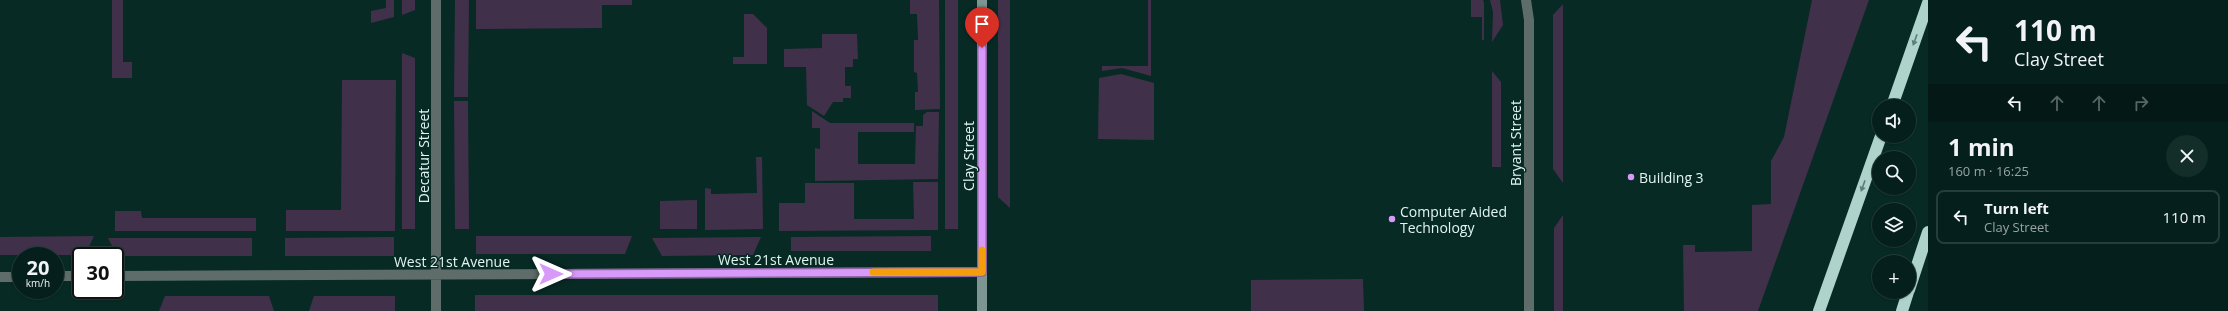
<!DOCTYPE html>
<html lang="en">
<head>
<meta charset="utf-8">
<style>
	body { margin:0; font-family:"Open Sans",sans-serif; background:#132d29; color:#f1f3f6; height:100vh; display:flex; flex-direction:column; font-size:15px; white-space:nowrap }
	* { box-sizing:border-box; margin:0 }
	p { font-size:13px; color:#97a3a3 }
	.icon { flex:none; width:22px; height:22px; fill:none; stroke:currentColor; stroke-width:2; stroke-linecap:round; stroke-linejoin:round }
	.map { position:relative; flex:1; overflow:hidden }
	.side { display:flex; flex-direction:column; background:#05201c; width:300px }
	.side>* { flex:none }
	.banner { background:#05201c; color:#f1f3f6; overflow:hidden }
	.fabs { position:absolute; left:1872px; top:99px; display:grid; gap:8px }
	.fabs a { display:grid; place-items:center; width:44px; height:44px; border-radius:50%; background:#05201c; box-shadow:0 1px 3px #0004,0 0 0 1px #263e3b; font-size:20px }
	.speed { position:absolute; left:12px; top:247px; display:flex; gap:8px; font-size:20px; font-weight:700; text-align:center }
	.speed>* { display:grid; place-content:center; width:52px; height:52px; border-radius:50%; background:#05201c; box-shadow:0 1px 3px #0004,0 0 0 1px #263e3b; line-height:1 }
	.speed small { font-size:10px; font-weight:400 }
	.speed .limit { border:2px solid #111; border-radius:6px; background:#fff; color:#111 }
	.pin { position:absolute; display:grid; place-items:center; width:34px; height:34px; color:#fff; margin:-41px -17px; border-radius:50% 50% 50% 0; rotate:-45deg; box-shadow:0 0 4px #0007 }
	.pin .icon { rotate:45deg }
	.me { position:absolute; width:44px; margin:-22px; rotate:90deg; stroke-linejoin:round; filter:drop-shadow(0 0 3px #0008) }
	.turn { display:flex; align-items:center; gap:14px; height:84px; padding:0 20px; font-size:18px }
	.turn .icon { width:52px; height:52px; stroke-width:2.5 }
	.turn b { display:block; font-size:28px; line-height:34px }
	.lanes { display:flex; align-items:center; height:38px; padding:0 20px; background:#0003; justify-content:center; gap:20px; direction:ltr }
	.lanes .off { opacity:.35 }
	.round { display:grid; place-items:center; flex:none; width:42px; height:42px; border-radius:21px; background:#132d29 }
	.summary { display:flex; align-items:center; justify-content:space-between; height:68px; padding:0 20px }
	h1 { font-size:24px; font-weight:700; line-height:30px }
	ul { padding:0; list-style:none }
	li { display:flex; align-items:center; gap:12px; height:54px; margin:0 8px 6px; padding:0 12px; border:2px solid #263e3b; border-radius:8px }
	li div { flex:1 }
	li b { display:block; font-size:15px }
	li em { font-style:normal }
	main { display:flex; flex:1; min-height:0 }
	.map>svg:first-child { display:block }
</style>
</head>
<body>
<main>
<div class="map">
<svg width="1928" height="311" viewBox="0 0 1928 311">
	<rect width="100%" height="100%" fill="#072a25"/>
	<path fill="#41304a" d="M112,0H123V62H132V78H112Z
		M386,0H394V17L371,23V11L386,8Z
		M402,0H415V10L402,15Z
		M455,0H469L468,97H454Z
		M476,0H632V5H602V28L476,29Z
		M910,0H939L940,109L915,110V92H918L917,73L914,72V40H918L917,14H910Z
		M945,0H958V229H945Z
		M998,0H1010V208L998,197Z
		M1148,0H1151V76L1122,68L1102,71V66H1148Z
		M1471,0H1483L1484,3V40H1482V17H1471Z
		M1490,0H1500L1503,25L1492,42L1493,12Z
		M1812,0H1869L1758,311H1684L1683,245H1695V252L1752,251V205L1771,204V161L1784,137Z
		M1563,4V183L1553,169V15Z
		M744,14H753L767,28V64H733V57H744Z
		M822,34H857L858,59H853V67H845V86H851V98H843V102H833L824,116L807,105L806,67H784V49L822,48Z
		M402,53L415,58V229H402Z
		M1492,71L1501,82V167H1492Z
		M1121,74L1154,83V140L1098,139L1099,78Z
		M342,80H396L395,231H286V210H341Z
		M454,101H468L469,229H455Z
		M812,111L830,123H914V132H858V164H915L916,126H923V115L927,112H939L938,179L815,181V148L820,149V128H812Z
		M756,157H762L763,229L705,230V188L711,189V194L757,193Z
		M913,182H938V230L779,231V203H805V183H854V219H914Z
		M697,200V229H660V201Z
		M115,211H141L142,218H256V231H115Z
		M1563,215V311H1554V228Z
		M94,236L85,255H0V237Z
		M476,236H632L625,254H476Z
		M931,236V251H791V237Z
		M394,237V256H285V238Z
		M761,237L753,255L662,256L652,238Z
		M108,238H252V256H117Z
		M1363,279L1364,311H1251V280Z
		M475,295H938V311H475Z
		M165,296H269L274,311H159Z
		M314,296H395V311H309Z"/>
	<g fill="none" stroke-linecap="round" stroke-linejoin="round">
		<path stroke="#5e6d69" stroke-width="10" d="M436,0V311
			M1526,0L1529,20V311
			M55,276H81
			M115,276L982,272
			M0,277H21"/>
		<path stroke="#7e9691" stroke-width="10" d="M982,311V0"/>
		<path stroke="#aed3cb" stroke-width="12" d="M1892,106L1928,3
			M1909,290L1928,232
			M1819,311L1881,136
			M1902,311L1908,292"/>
	</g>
	<defs><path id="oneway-solid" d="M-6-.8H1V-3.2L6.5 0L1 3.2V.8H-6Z"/></defs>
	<g fill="#5a7e78">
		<use href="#oneway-solid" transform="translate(1915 40) rotate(110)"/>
		<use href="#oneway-solid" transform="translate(1863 186) rotate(110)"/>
	</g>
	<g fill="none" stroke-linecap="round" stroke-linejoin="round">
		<defs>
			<path id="route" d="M551,274L982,272V48"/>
		</defs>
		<use href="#route" stroke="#8c64a1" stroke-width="10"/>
		<use href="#route" stroke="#d89af8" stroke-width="7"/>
		<path stroke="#f59e0b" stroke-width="7" d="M873,272H982V250"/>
	</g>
	<g fill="#d89af8" stroke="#072a25" stroke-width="1.5">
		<circle cx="1631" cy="177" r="4"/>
		<circle cx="1392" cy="219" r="4"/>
	</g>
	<g text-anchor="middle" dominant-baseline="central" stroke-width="3" stroke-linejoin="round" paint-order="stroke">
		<g font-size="14" fill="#e1f4f0" stroke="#072a25">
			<text transform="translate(1515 143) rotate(-90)">Bryant Street</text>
			<text transform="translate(423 156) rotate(-90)">Decatur Street</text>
			<text transform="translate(968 156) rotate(-90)">Clay Street</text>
			<text x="776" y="259">West 21st Avenue</text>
			<text x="452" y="261">West 21st Avenue</text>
		</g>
		<g font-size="14" fill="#e1f4f0" stroke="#072a25" text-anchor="start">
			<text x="1639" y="177">Building 3</text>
			<text x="1400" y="211">Computer Aided<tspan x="1400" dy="16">Technology</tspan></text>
		</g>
	</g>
</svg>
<div class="fabs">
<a><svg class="icon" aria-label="sound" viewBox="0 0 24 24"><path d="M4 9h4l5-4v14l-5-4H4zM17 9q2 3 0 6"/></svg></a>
<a><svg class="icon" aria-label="search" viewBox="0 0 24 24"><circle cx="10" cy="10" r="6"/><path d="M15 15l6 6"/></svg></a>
<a><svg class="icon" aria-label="layers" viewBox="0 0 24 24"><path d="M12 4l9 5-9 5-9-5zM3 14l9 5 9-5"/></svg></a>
<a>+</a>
</div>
<div class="speed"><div>20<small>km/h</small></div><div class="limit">30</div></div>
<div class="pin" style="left:982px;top:48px;background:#d93025"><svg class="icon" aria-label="arrive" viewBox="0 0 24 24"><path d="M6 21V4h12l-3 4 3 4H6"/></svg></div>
<svg class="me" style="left:551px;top:274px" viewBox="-20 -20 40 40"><path d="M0-17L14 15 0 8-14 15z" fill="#d89af8" stroke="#fff" stroke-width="4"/></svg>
</div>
<section class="side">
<div class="banner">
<div class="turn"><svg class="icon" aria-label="left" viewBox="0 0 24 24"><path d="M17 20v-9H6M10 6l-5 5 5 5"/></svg><div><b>110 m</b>Clay Street</div></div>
<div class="lanes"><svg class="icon" aria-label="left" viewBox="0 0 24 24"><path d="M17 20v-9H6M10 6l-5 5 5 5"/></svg><svg class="icon off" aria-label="ahead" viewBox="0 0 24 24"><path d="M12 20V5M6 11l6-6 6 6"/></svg><svg class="icon off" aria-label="ahead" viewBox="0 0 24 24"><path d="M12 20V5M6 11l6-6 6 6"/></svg><svg class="icon off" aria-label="right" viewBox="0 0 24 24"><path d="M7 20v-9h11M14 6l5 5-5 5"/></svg></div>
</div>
<div class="summary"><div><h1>1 min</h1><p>160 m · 16:25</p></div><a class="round"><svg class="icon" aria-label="close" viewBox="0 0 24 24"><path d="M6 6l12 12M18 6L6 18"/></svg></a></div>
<ul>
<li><svg class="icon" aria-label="left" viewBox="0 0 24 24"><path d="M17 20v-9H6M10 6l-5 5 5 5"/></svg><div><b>Turn left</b><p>Clay Street</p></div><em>110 m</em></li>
</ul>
</section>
</main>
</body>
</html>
